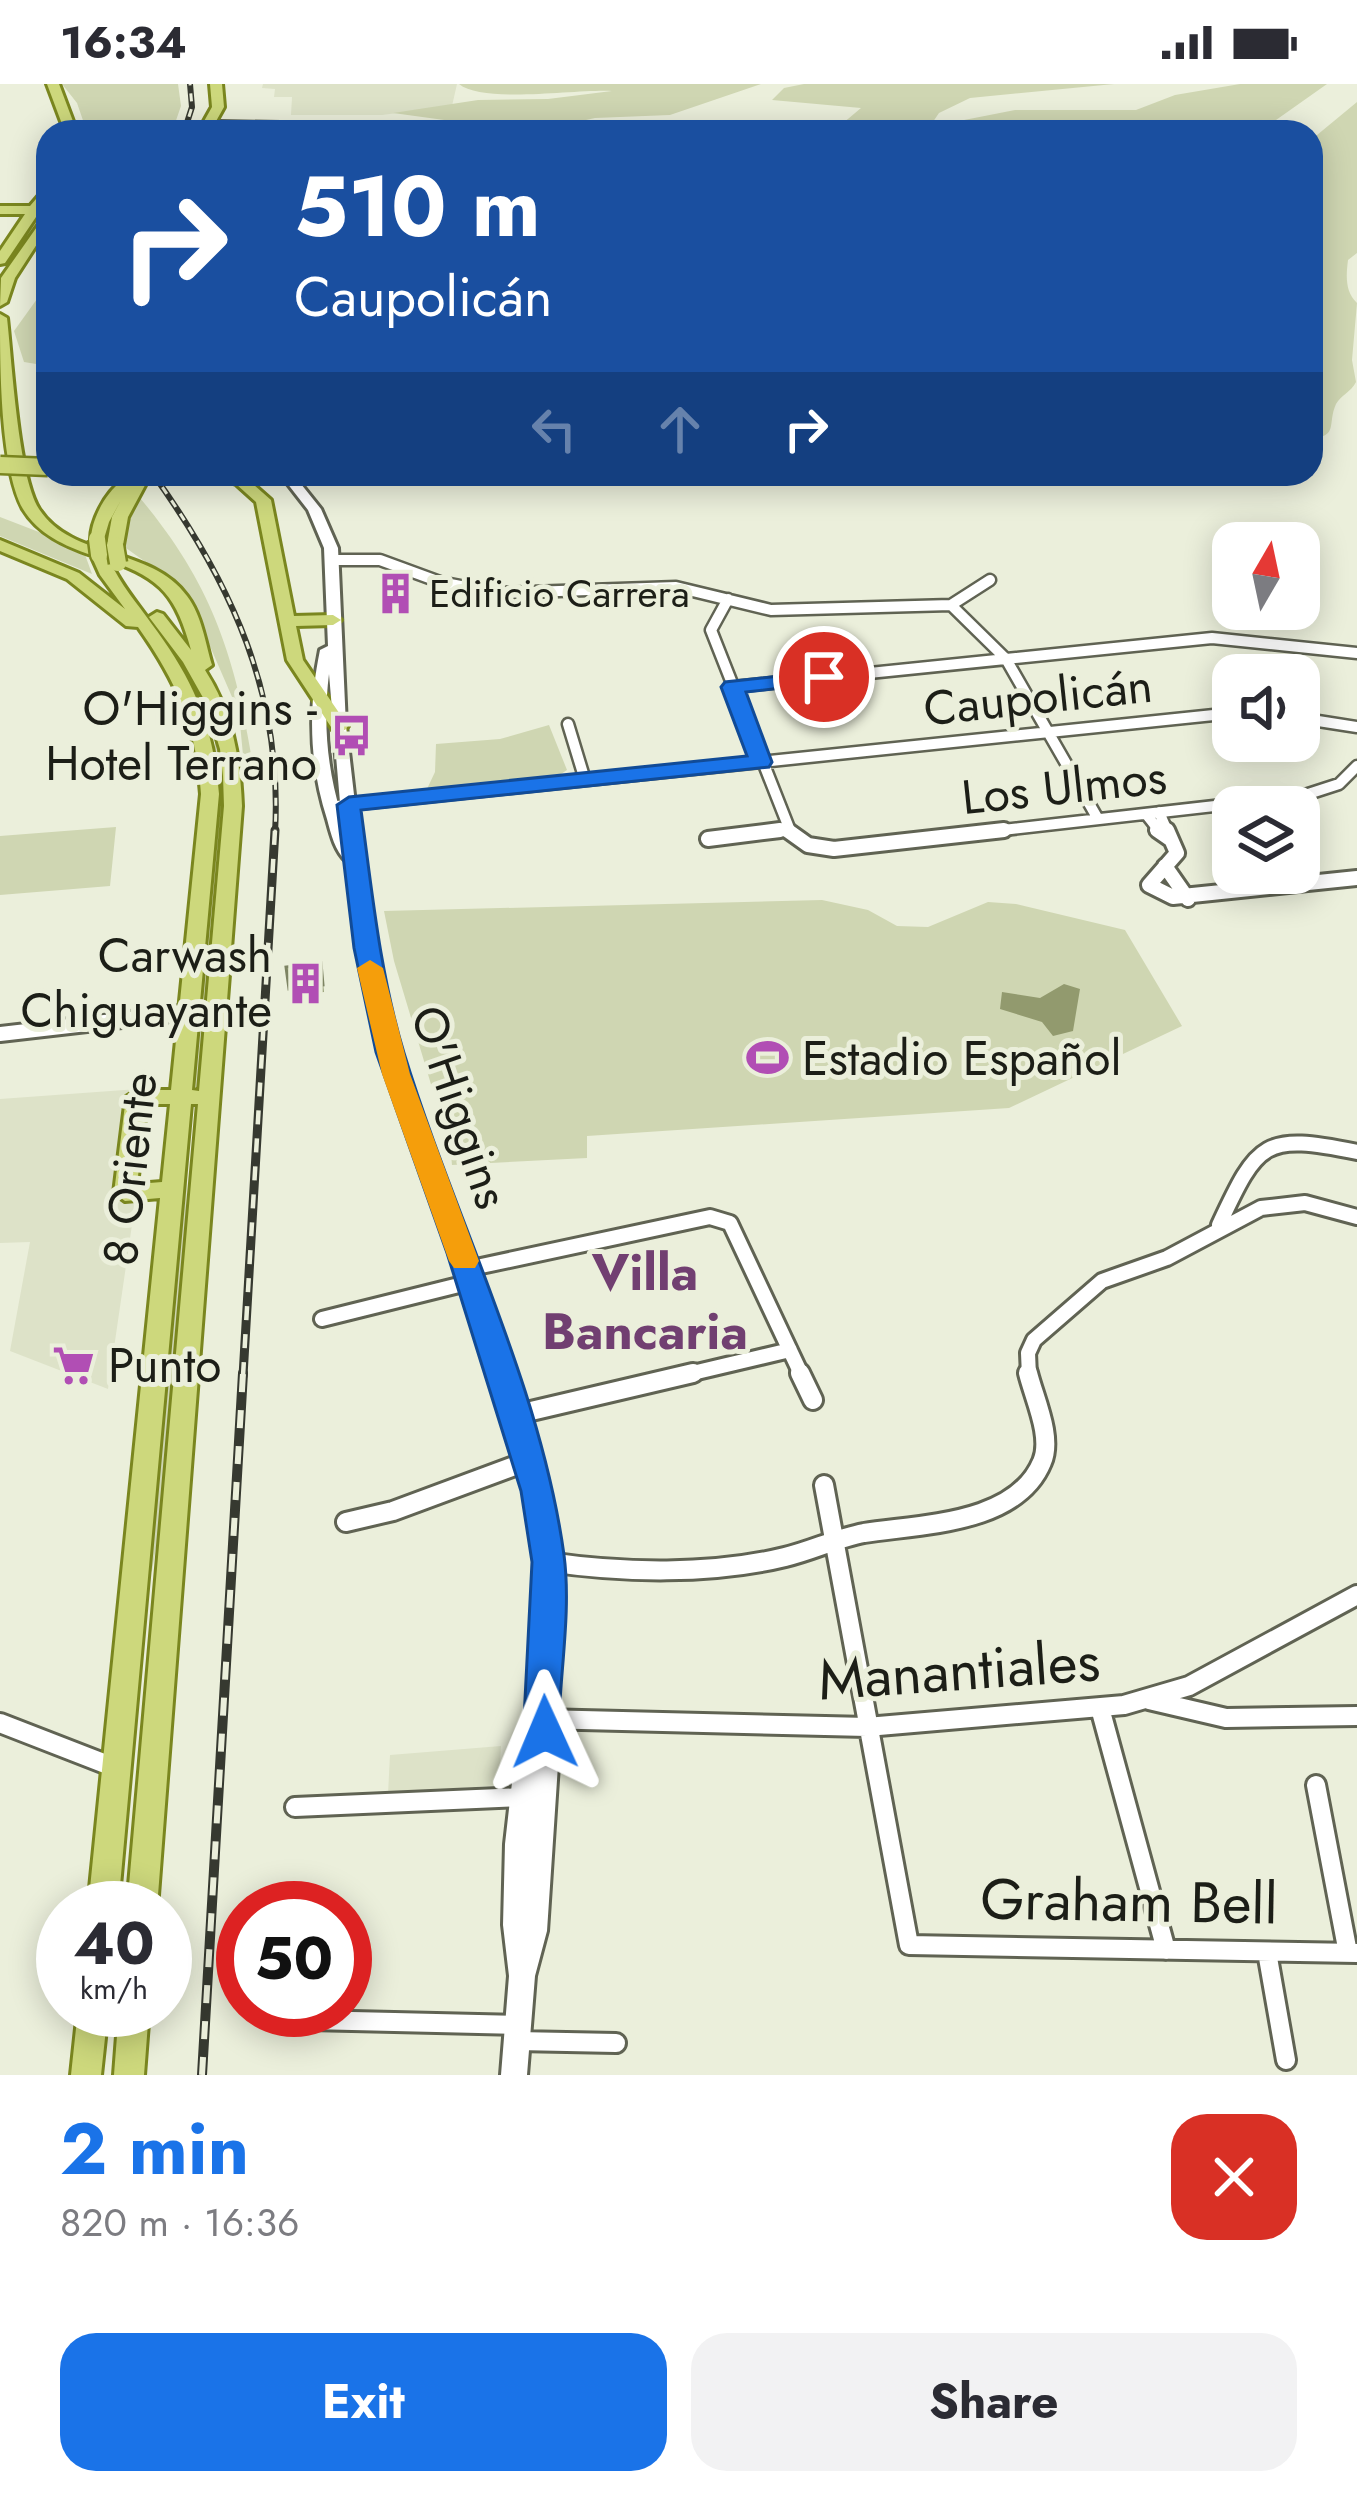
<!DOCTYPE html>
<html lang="en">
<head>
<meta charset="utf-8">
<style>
	body { margin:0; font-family:Jost,sans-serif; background:#f2f2f3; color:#2b2b33; height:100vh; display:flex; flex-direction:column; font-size:45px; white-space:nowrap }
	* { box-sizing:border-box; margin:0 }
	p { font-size:39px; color:#7c7c81 }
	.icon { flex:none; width:66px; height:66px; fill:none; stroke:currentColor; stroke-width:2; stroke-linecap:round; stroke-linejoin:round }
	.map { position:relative; height:1991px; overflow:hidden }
	.details { display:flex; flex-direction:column; background:#fff; flex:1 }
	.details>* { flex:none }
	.top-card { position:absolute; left:36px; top:36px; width:1287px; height:366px; border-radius:36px; box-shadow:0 6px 30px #0003; background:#1a4fa0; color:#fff; overflow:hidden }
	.needle { width:78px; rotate:9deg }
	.buttons { position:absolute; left:1212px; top:438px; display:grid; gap:24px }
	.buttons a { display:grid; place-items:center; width:108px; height:108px; border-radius:24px; background:#fff; box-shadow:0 6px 30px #0003; font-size:60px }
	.speed { position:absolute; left:36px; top:1797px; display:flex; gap:24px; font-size:60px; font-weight:700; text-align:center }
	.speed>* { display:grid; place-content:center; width:156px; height:156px; border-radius:50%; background:#fff; box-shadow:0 6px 30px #0003; line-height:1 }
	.speed small { font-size:30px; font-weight:400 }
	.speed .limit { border:18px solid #d22; background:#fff; color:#111 }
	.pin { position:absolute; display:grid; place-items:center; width:102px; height:102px; color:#fff; margin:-51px; border:6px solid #fff; border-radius:50%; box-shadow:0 3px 12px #0007 }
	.me { position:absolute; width:132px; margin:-66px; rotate:359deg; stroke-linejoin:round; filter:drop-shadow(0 0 9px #0008) }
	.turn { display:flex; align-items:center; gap:42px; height:252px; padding:0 60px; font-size:54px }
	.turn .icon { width:156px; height:156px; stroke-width:2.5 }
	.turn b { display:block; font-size:84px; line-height:102px }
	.lanes { display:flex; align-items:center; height:114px; padding:0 60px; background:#0003; justify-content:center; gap:60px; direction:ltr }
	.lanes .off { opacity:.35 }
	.round { display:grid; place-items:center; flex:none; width:126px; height:126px; border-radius:36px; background:#f2f2f3 }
	.headline { display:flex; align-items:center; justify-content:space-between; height:204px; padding:0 60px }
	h1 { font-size:72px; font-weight:700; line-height:90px; color:#1a73e8 }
	.action { display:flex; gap:24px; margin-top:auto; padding:24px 60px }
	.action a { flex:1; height:138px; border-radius:36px; background:#1a73e8; color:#fff; font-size:48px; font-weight:700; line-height:138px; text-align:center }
	.action a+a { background:#f2f2f3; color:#2b2b33 }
	.status { display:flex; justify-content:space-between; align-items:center; height:84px; padding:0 60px; background:#fff; direction:ltr }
	.status svg { height:33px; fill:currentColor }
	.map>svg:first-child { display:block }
</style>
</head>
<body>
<div class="status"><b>16:34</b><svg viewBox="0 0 49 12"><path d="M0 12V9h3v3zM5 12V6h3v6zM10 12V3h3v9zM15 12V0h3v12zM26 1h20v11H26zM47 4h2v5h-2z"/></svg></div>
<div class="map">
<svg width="1357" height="1991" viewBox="0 0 1357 1991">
	<rect width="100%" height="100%" fill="#ebefdb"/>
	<path fill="#dde2c8" d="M263,0H457L452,22L382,31H291L292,13H274L275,5L262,4Z
		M152,1004L108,1305L10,1267L30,1158L0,1159V1015Z
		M501,1662L499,1701L388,1710L390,1671Z"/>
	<path fill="#cfd6b2" d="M62,0H178L181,22L172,48H87L77,19Z
		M459,0H761L670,31L595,34L532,48L393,29L478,16L548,15L612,7C576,5 483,20 459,0Z
		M804,0H1114L970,14L939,29L926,48H718L738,42L836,45L861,24L772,16L784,4Z
		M1240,0H1327L1259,48H953L954,38L1015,26H1136L1175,11Z
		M1357,18V169L1348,176C1346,192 1345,208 1357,219L1352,276L1356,298C1351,308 1341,311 1336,320C1327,340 1339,352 1311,355V56Z
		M48,182V282L24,278L14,247L37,215Z
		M140,414C212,500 235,572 253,681L243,671L239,629L186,507L126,464L122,440Z
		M0,433L83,465L92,490L0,452Z
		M549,641L567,686L561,690L427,705L435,688L436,660L500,655Z
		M223,658L225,732L202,1003L193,1004L214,787L215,659Z
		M116,743L110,802L0,811V752Z
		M822,816L868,826L897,842L928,843L988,818L1016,820L1125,846L1182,942L1009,1024L587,1052V1074L452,1081L446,1017L433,1007L394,877L384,827Z
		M188,1028L186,1145L163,1422L152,1487L146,1491Z"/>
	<path fill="#929a6e" d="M1064,900L1080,905L1073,947L1053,952L1042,938L1000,925L1002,908L1040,914Z"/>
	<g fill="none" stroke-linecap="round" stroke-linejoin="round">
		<defs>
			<path id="minor-far3" d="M220,40L334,42"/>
			<path id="minor-far2" d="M332,476H380L440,498L497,509L676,503L771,526L951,521
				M728,515L711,546L791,749
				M951,521L1006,575L1098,735
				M951,521L990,496
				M733,603L1212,554L1357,569
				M1299,634L1357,643
				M568,640L585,696
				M337,722L1233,629
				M1159,728L1168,749
				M1146,730L1161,749
				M756,749L786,745
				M977,749L1302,712L1339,700L1357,682"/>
			<path id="minor-far1" d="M787,746L808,761L834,765L1004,746
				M1157,746L1170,755
				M1167,746L1177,769L1149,801L1173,813L1357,794
				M708,755L780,746
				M1165,782L1188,815
				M0,950L191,928
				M1219,1141C1258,1057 1264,1049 1357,1068
				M467,1185L710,1133L730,1139L802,1292
				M322,1235L471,1198
				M680,1292L790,1266
				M1029,1292L1028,1269L1034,1256L1102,1197L1167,1174L1261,1124L1305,1119L1357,1133"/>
			<path id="minor" d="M800,1289L813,1316
				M514,1331L693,1289
				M824,1401L909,1861L1357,1869
				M346,1438L393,1427L528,1377
				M548,1478C623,1489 711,1491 785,1473C811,1467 837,1454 864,1449C920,1440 1016,1441 1042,1378C1053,1353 1034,1314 1028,1289
				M1149,1616L1226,1634L1357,1632
				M1100,1624L1166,1866
				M541,1635L867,1643L1124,1621L1189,1602L1357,1511
				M0,1639L116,1684
				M1316,1701L1348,1869
				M295,1723L523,1713
				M1267,1868L1286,1976
				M310,1936L519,1941
				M517,1957L616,1959"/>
			<path id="secondary" d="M280,390H293L321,425L338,464L346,642L363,788L390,937L524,1331L556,1442L559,1533L553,1635L559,1666L547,1847L535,1892L527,1991H501L509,1892L503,1841L505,1760L514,1681L521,1652L529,1635L537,1533L534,1442L504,1331L372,937L346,777C335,767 331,750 327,735C309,679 308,624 320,566L328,562L324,464L308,426ZM329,590L341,730C327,684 323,638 329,590Z"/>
			<path id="primary" d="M47,0H59L77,48H65Z
				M210,0H222L224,23L210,48H198L212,23Z
				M48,101V114L42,122L48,123V143L15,194L7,218L0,222L1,194L46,130H38L5,179L0,180V167L25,130H0V122H30Z
				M0,230L7,234C12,278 18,391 39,425C72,476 151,462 187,512C202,532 205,558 212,581L205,586C232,628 240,672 242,722L157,1824H127L198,1020H191L118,1824H88L160,1114L125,1117L114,1109L126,1013L137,1006H171L201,710C196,642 177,598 138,543L126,542L67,495L0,467V456L79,489L125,525L100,491L91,471C65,462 38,450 23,425C0,383 0,279 0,230ZM110,477C162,494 177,514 191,566L163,530L157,528L149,533L183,578L206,619L220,665L223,692L224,722L199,1007L192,1006L219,710C213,640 193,595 151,539C137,519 120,500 110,477ZM147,1020H170L162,1098L137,1100Z
				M135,390H151L128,433L123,461L115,466L107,461L112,433L121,416L109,438L103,458H91C90,438 105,409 122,397L129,402Z
				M210,390L246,394L271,416L294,532L333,531L341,536L333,541L296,542L303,576L348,642L345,646H333L287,576L256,418L236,400Z
				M78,1926H108L101,1991H71Z
				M119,1926H149L144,1991H114Z"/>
		</defs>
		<use href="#minor-far3" stroke="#606353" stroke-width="10"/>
		<use href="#minor-far2" stroke="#606353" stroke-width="15"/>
		<use href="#minor-far1" stroke="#606353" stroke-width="20"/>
		<use href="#minor" stroke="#606353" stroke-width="24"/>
		<use href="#secondary" stroke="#606353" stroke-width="6"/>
		<use href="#primary" stroke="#7a861f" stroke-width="6"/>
		<use href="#minor-far3" stroke="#fff" stroke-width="8"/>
		<use href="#minor-far2" stroke="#fff" stroke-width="10"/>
		<use href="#minor-far1" stroke="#fff" stroke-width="14"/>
		<use href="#minor" stroke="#fff" stroke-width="18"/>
		<use href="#secondary" fill="#fff" fill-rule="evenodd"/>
		<use href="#primary" fill="#cdd87c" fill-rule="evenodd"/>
		<defs>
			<path id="rail-far2" d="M184,48L192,23L190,0
				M153,390C232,500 283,611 275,749"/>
			<path id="rail-far1" d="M243,1292L275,746"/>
			<path id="rail" d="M202,1991L243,1289"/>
		</defs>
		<use href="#rail-far2" stroke="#363930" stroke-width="6"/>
		<use href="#rail-far1" stroke="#363930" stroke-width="9"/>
		<use href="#rail" stroke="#363930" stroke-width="10"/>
		<use href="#rail-far2" stroke="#ebefdb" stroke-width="3" stroke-dasharray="8" stroke-linecap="butt"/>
		<use href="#rail-far1" stroke="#ebefdb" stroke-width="4.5" stroke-dasharray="14" stroke-linecap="butt"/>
		<use href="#rail" stroke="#ebefdb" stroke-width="6" stroke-dasharray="18" stroke-linecap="butt"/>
		<defs>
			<path id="primary-bridge" d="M0,381L48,383
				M97,455L99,471
				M115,461L118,479"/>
		</defs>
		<use href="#primary-bridge" stroke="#7a861f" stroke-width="21" stroke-linecap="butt"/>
		<use href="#primary-bridge" stroke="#cdd87c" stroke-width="16"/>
	</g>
	<path fill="#9aa27a" d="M321,879L324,908L290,912L286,883Z"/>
	<path fill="#b3bc8e" stroke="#7d8463" stroke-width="3" d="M321,879L323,901L289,905L286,883Z"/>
	<path fill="#1a73e8" stroke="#114b97" stroke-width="3" d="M824,587L832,589V598L746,608L772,678L769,683L361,726C372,807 380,890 404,969C454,1133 541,1301 564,1471C571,1524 561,1583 559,1635L563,1648L558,1658L545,1663L533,1658L524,1635L532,1478L521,1407L447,1169L376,968L354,864L337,721L349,713L747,672L721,603L725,598Z"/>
	<path fill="#f59e0b" d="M370,876L383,884L410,990L479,1177L475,1184H454L449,1177L382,990L357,884Z"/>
	<defs>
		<symbol id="building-bare" viewBox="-9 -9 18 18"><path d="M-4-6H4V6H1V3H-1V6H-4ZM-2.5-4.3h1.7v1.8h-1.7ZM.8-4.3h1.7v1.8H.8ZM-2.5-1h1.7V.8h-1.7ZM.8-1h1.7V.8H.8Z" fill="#b14eb4" stroke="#ebefdb" stroke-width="2.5" paint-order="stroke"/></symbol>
		<symbol id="bus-bare" viewBox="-9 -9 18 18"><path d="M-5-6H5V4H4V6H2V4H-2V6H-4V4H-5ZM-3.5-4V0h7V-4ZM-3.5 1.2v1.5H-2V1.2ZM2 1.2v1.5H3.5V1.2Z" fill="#b14eb4" stroke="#ebefdb" stroke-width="2.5" paint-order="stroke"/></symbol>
		<symbol id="stadium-bare" viewBox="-9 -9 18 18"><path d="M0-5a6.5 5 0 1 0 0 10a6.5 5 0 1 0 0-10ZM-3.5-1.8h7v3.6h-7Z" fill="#b14eb4" stroke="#ebefdb" stroke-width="2.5" paint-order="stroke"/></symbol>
		<symbol id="supermarket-bare" viewBox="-9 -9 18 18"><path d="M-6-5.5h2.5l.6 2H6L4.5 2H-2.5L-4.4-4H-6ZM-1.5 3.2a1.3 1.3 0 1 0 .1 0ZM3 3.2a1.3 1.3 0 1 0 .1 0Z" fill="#b14eb4" stroke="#ebefdb" stroke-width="2.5" paint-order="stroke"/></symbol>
	</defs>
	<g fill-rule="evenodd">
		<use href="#building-bare" x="366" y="480" width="59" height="59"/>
		<use href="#bus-bare" x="322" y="622" width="59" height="59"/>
		<use href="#building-bare" x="276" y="870" width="59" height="59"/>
		<use href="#stadium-bare" x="738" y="944" width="59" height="59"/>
		<use href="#supermarket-bare" x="44" y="1252" width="59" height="59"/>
	</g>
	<g text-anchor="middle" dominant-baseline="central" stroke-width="10" stroke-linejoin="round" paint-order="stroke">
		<g font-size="39" fill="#1c1e17" stroke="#ebefdb" text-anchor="start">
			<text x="429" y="509">Edificio Carrera</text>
		</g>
		<g font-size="48" fill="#1c1e17" stroke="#ebefdb">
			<text transform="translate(1038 613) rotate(-6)">Caupolicán</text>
			<text transform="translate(1064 703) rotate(-6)">Los Ulmos</text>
			<text transform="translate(460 1023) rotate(71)">O'Higgins</text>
			<text transform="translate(130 1085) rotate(-84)">8 Oriente</text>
		</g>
		<g font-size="48" fill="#1c1e17" stroke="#ebefdb" text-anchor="end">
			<text x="317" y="624">O'Higgins -<tspan x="317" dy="55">Hotel Terrano</tspan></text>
			<text x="272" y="871">Carwash<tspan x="272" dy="55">Chiguayante</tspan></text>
			<text x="802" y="974" text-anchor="start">Estadio Español</text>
			<text x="108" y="1281" text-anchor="start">Punto</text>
		</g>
		<g font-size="51" font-weight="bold" fill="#713f71" stroke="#ebefdb">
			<text x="645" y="1188">Villa<tspan x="645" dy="59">Bancaria</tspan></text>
		</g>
		<g font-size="57" fill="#1c1e17" stroke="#ebefdb">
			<text transform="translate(959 1586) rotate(-4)">Manantiales</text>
			<text transform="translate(1129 1817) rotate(1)">Graham Bell</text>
		</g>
	</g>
</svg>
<div class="buttons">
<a><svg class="needle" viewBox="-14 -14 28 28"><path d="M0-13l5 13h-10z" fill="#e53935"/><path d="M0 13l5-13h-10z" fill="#7c7c81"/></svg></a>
<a><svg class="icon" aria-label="sound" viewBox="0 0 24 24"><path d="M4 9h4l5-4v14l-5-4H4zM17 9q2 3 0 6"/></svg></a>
<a><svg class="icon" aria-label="layers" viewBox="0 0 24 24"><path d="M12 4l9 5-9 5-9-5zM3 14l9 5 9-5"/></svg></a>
</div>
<div class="speed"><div>40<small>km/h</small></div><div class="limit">50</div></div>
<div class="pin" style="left:824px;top:593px;background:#d93025"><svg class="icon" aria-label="arrive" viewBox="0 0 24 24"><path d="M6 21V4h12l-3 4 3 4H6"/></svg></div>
<svg class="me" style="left:545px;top:1648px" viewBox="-20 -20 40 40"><path d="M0-17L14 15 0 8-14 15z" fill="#1a73e8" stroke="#fff" stroke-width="4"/></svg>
<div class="top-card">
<div class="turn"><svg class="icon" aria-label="right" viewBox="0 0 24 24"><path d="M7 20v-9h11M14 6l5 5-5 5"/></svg><div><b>510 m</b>Caupolicán</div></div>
<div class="lanes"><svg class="icon off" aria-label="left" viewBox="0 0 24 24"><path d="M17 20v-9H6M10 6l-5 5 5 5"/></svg><svg class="icon off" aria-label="ahead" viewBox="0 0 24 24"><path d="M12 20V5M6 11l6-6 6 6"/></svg><svg class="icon" aria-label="right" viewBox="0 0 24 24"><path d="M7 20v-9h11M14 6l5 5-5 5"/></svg></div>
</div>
</div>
<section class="details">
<div class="headline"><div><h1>2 min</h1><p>820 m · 16:36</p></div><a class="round" style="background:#d93025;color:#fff"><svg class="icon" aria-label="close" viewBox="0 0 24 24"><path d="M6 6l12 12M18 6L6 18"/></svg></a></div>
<div class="action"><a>Exit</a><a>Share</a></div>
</section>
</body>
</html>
